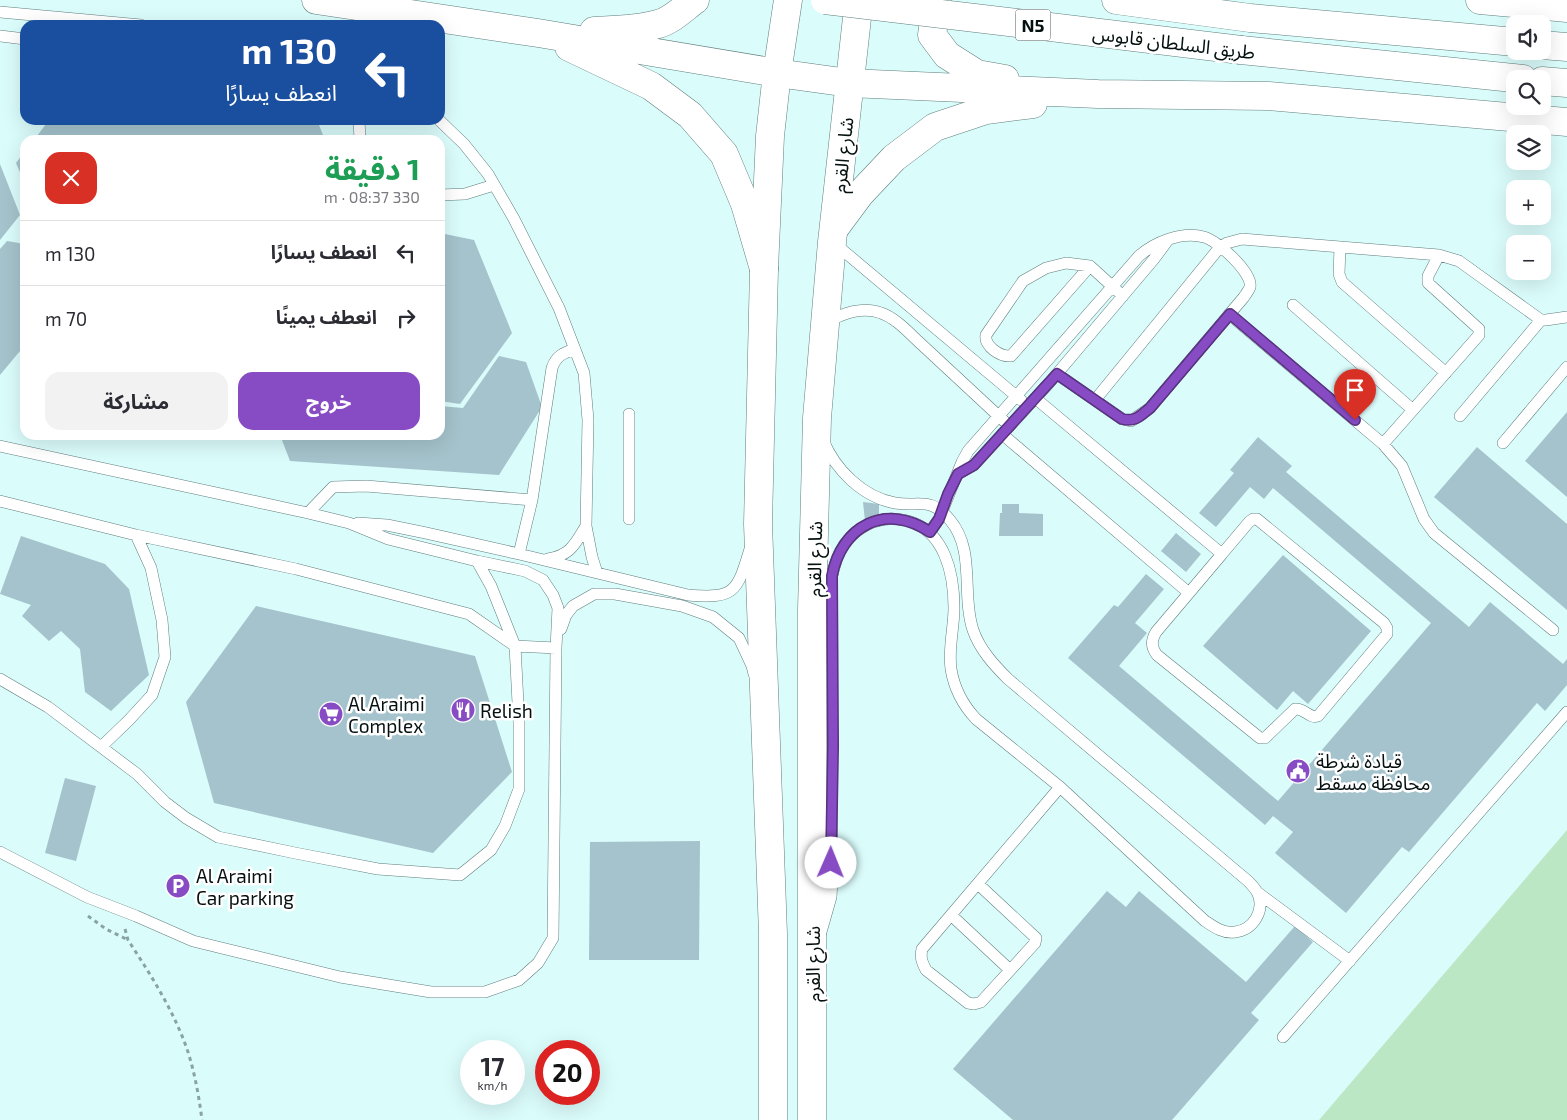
<!DOCTYPE html>
<html lang="ar">
<head>
<meta charset="utf-8">
<style>
	body { margin:0; font-family:"Exo 2","Noto Sans Arabic",sans-serif; background:#f2f2f3; color:#2b2b33; direction:rtl; height:100vh; display:flex; flex-direction:column; font-size:19px; white-space:nowrap }
	* { box-sizing:border-box; margin:0 }
	p { font-size:16px; color:#7c7c81 }
	.icon { flex:none; width:28px; height:28px; fill:none; stroke:currentColor; stroke-width:2; stroke-linecap:round; stroke-linejoin:round }
	.map { position:relative; flex:1; overflow:hidden; direction:ltr }
	.side { position:absolute; left:20px; top:135px; width:425px; height:305px; display:flex; flex-direction:column; background:#fff; border-radius:15px; box-shadow:0 5px 20px #0002; direction:rtl }
	.side>* { flex:none }
	.top-card { position:absolute; left:20px; top:20px; width:425px; height:105px; border-radius:15px; box-shadow:0 5px 20px #0002; direction:rtl; background:#1a4fa0; color:#fff; overflow:hidden }
	.buttons { position:absolute; left:1506px; top:15px; display:grid; gap:10px }
	.buttons a { display:grid; place-items:center; width:45px; height:45px; border-radius:10px; background:#fff; box-shadow:0 5px 20px #0002; font-size:25px }
	.speed { position:absolute; left:460px; top:1040px; display:flex; gap:10px; font-size:25px; font-weight:700; text-align:center }
	.speed>* { display:grid; place-content:center; width:65px; height:65px; border-radius:50%; background:#fff; box-shadow:0 5px 20px #0002; line-height:1 }
	.speed small { font-size:12px; font-weight:400 }
	.speed .limit { border:8px solid #d22; background:#fff; color:#111 }
	.pin { position:absolute; display:grid; place-items:center; width:42px; height:42px; color:#fff; margin:-51px -21px; border-radius:50% 50% 50% 0; rotate:-45deg; box-shadow:0 0 5px #0007 }
	.pin .icon { rotate:45deg }
	.me { position:absolute; width:55px; margin:-28px; rotate:1deg; stroke-linejoin:round; filter:drop-shadow(0 0 4px #0008) }
	.turn { display:flex; align-items:center; gap:18px; height:105px; padding:0 25px; font-size:22px }
	.turn .icon { width:65px; height:65px; stroke-width:2.5 }
	.turn b { display:block; font-size:35px; line-height:42px }
	.round { display:grid; place-items:center; flex:none; width:52px; height:52px; border-radius:15px; background:#f2f2f3 }
	.head { display:flex; align-items:center; justify-content:space-between; height:85px; padding:0 25px }
	h1 { font-size:30px; font-weight:700; line-height:38px; color:#1e9e55 }
	.action { display:flex; gap:10px; margin-top:auto; padding:10px 25px }
	.action a { flex:1; height:58px; border-radius:15px; background:#874cc3; color:#fff; font-size:20px; font-weight:700; line-height:58px; text-align:center }
	.action a+a { background:#f2f2f3; color:#2b2b33 }
	ul { padding:0; list-style:none }
	li { display:flex; align-items:center; gap:15px; height:65px; padding:0 25px; border-top:1px solid #e1e1e2 }
	li div { flex:1 }
	li b { display:block; font-size:19px }
	li em { font-style:normal }
	.map>svg:first-child { display:block }
</style>
</head>
<body>
<div class="map">
<svg width="1567" height="1120" viewBox="0 0 1567 1120">
	<rect width="100%" height="100%" fill="#dafcfb"/>
	<path fill="#bce7c5" d="M1567,830V1120H1319Z"/>
	<path fill="#a5c3cc" d="M49,120H317L325,140H34Z
		M25,151V184L16,163Z
		M0,164L20,215L0,240Z
		M440,233L474,240L512,333L460,404L440,401Z
		M7,241L25,244V345L0,375V249Z
		M499,356L526,362L542,407L499,475L290,461L280,435H440V406L463,408Z
		M1567,412V497L1525,461Z
		M1258,437L1292,466L1286,472L1469,627L1490,602L1563,664L1567,659V685L1545,711L1537,703L1409,852L1402,847L1346,913L1275,853L1293,832L1273,816L1265,825L1068,658L1114,605L1118,607L1146,574L1164,589L1135,623L1147,633L1119,666L1278,801L1431,623L1273,488L1264,499L1250,487L1216,527L1199,513L1234,473L1230,470Z
		M1477,447L1567,524V610L1434,497Z
		M863,502L879,504V520L865,521Z
		M1002,504H1019V513L1043,514V536H999L1000,513H1002Z
		M1176,533L1201,554L1186,572L1161,551Z
		M21,536L105,564L129,589L149,675L111,711L85,692L80,649L61,631L49,641L22,616L31,605L0,594Z
		M1283,555L1371,631L1308,704L1293,691L1277,710L1203,646Z
		M256,606L475,656L512,772L433,853L214,803L186,702Z
		M65,778L96,786L76,861L45,853Z
		M700,841L699,960H589L590,842Z
		M1107,891L1126,907L1139,891L1246,982L1295,926L1313,942L1251,1013L1259,1020L1172,1120H1013L953,1069Z"/>
	<g fill="none" stroke-linecap="round" stroke-linejoin="round">
		<defs>
			<path id="service" d="M0,12L141,25
				M0,36L25,39
				M359,120L360,140
				M439,120L464,144L488,174L514,219L559,308L584,373L588,420L586,526L592,557L597,573
				M440,195L465,194L494,185
				M834,243L1021,400
				M1340,247L1339,274L1342,282L1446,373
				M1090,266L1011,356C1000,357 984,346 986,335L1023,281L1046,268L1066,263L1090,266L1123,296
				M1293,305L1413,410
				M1229,314L1383,444L1479,335V329L1428,283V276L1439,255
				M827,323C842,313 863,306 881,313C896,318 909,333 920,343C948,369 976,395 1004,421
				M1095,400L1220,247L1227,243L1242,239L1439,255L1459,261L1541,320H1546L1567,317
				M629,414V519
				M1460,416L1541,320
				M1002,434L1189,593L1222,554L1035,398
				M1503,443L1567,367
				M1383,444L1402,466L1424,519L1434,533L1553,630
				M0,446L308,513L349,523L388,539L477,561L525,571L543,580L553,595L558,608L556,648L553,938L538,963L519,980L485,992H431L340,977L193,941L136,916L87,897L0,852
				M958,474L974,465L1050,382L1154,259L1168,240
				M532,500L552,368C556,356 563,353 575,349
				M0,501L136,535L296,569L469,614L515,646L556,648
				M308,513L333,487L366,486L532,500L519,554
				M358,523L387,525L426,533L519,554L688,595C735,599 737,592 750,549
				M930,532L939,519L962,462L968,451L1139,256C1155,242 1182,231 1204,237C1217,240 1253,273 1250,287C1249,290 1246,294 1244,297L1150,408L1131,421L1122,419L1057,374
				M548,559C571,555 575,544 586,526
				M1189,593L1156,632C1151,641 1151,647 1157,655L1260,738H1265L1268,735L1295,709C1305,708 1309,719 1318,716L1387,634V628L1384,623L1257,519H1253L1249,522L1222,554
				M561,629L566,615L573,606L594,594H615L682,606L713,617L739,638L752,666L754,674
				M0,679L48,707L137,774L165,802L186,818L218,837L295,853L378,869L460,875L491,850L505,826L519,789V722L515,646L491,586L477,561
				M101,747L129,720L152,695L165,657L162,620L151,568L136,535
				M978,884L1036,938L1035,943L981,1002L974,1004L968,1003L926,970C922,962 920,958 922,949L1060,787
				M1257,892L1350,961
				M951,915L1010,970
				M821,932L831,897L832,880V576C836,558 842,543 857,531C872,520 890,516 908,521C945,531 954,574 954,608C954,628 948,649 951,669C954,688 963,705 976,719L1060,787L1205,921C1214,927 1224,934 1235,932C1253,930 1265,911 1258,894C1256,889 1252,885 1248,881L1008,679C994,665 980,650 973,630C961,594 976,551 950,520C930,496 920,507 895,503C862,497 835,469 823,440
				M1283,1037L1567,712"/>
			<path id="primary" d="M773,1120V934L758,524L764,269L770,136L777,73L788,0
				M812,1120V610L817,418L832,242L859,0"/>
			<path id="trunk" d="M316,0L538,33L777,73L849,83L1098,94L1268,96L1567,122
				M937,0L932,35L947,55L977,74L1005,79
				M1116,0L1250,18L1515,42
				M1480,0L1567,8
				M594,31C615,30 638,30 658,24C671,21 684,8 695,0
				M1542,45L1567,47
				M569,47L651,86L690,115L724,154L745,204L764,269
				M1241,50L1523,79
				M1542,81L1567,83
				M834,229L860,194L894,158L935,127L986,110L1033,104"/>
		</defs>
		<use href="#service" stroke="#607e7e" stroke-width="12"/>
		<use href="#primary" stroke="#607e7e" stroke-width="29"/>
		<use href="#trunk" stroke="#607e7e" stroke-width="29"/>
		<path stroke="#89a3a2" stroke-width="3" stroke-dasharray="4 4" stroke-linecap="butt" d="M88,916L106,929L128,940
			M125,929L128,940C151,975 175,1013 188,1052C195,1074 199,1097 202,1120"/>
		<use href="#service" stroke="#fff" stroke-width="11"/>
		<use href="#primary" stroke="#fff" stroke-width="28"/>
		<use href="#trunk" stroke="#fff" stroke-width="28"/>
		<defs>
			<path id="trunk-bridge" d="M825,0L1241,50"/>
		</defs>
		<use href="#trunk-bridge" stroke="#607e7e" stroke-width="29" stroke-linecap="butt"/>
		<use href="#trunk-bridge" stroke="#fff" stroke-width="28"/>
	</g>
	<g fill="none" stroke-linecap="round" stroke-linejoin="round">
		<defs>
			<path id="route" d="M831,863L833,747L832,576C841,526 886,502 930,532L939,519L948,494L958,474L974,465L1057,374L1122,419C1136,422 1140,416 1150,408L1230,314L1355,420"/>
		</defs>
		<use href="#route" stroke="#58317f" stroke-width="12"/>
		<use href="#route" stroke="#874cc3" stroke-width="9"/>
	</g>
	<defs>
		<symbol id="restaurant-disc" viewBox="-11 -11 22 22"><circle r="9.5" fill="#874cc3" stroke="#fff"/><path d="M-5-6h1v4h1v-4h1v4h1v-4h1v5L-1.5 .5V6h-2V.5L-5-1ZM5-6V6H3V1.5H1.5Q1.5-4 5-6Z" fill="#fff"/></symbol>
		<symbol id="supermarket-disc" viewBox="-11 -11 22 22"><circle r="9.5" fill="#874cc3" stroke="#fff"/><path d="M-6-5.5h2.5l.6 2H6L4.5 2H-2.5L-4.4-4H-6ZM-1.5 3.2a1.3 1.3 0 1 0 .1 0ZM3 3.2a1.3 1.3 0 1 0 .1 0Z" fill="#fff"/></symbol>
		<symbol id="civic-disc" viewBox="-11 -11 22 22"><circle r="9.5" fill="#874cc3" stroke="#fff"/><path d="M-.6-6.5H3V-4.5H.6V-3L4-1V1h2V6H-6V1h2V-1L-.6-3ZM-1.2 2.5V6h2.4V2.5Z" fill="#fff"/></symbol>
		<symbol id="parking-disc" viewBox="-11 -11 22 22"><circle r="9.5" fill="#874cc3" stroke="#fff"/><path d="M-3.5-5.5H1a3.5 3.5 0 0 1 0 7H-1V5.5H-3.5ZM-1-3.4V-.6H.8a1.4 1.4 0 0 0 0-2.8Z" fill="#fff"/></symbol>
	</defs>
	<g fill-rule="evenodd">
		<use href="#restaurant-disc" x="449" y="696" width="28" height="28"/>
		<use href="#supermarket-disc" x="317" y="700" width="28" height="28"/>
		<use href="#civic-disc" x="1284" y="757" width="28" height="28"/>
		<use href="#parking-disc" x="164" y="872" width="28" height="28"/>
	</g>
	<g text-anchor="middle" dominant-baseline="central" stroke-width="5" stroke-linejoin="round" paint-order="stroke">
		<rect fill="#fff" stroke="#505858" stroke-width="1" x="1015.5" y="9.5" width="35" height="31" rx="4"/>
		<g font-size="18" font-weight="bold" fill="#051110">
			<text x="1033" y="25">N5</text>
		</g>
		<g font-size="19" fill="#051110" stroke="#fff">
			<text transform="translate(1174 42) rotate(7)">طريق السلطان قابوس</text>
			<text transform="translate(842 155) rotate(-84)">شارع القرم</text>
			<text transform="translate(814 559) rotate(-89)">شارع القرم</text>
			<text transform="translate(812 964) rotate(-90)">شارع القرم</text>
		</g>
		<g font-size="19" fill="#051110" stroke="#fff" text-anchor="start">
			<text x="348" y="703">Al Araimi<tspan x="348" dy="22">Complex</tspan></text>
			<text x="480" y="710">Relish</text>
			<text x="1316" y="760">قيادة شرطة<tspan x="1316" dy="22">محافظة مسقط</tspan></text>
			<text x="196" y="875">Al Araimi<tspan x="196" dy="22">Car parking</tspan></text>
		</g>
	</g>
</svg>
<div class="buttons">
<a><svg class="icon" aria-label="sound" viewBox="0 0 24 24"><path d="M4 9h4l5-4v14l-5-4H4zM17 9q2 3 0 6"/></svg></a>
<a><svg class="icon" aria-label="search" viewBox="0 0 24 24"><circle cx="10" cy="10" r="6"/><path d="M15 15l6 6"/></svg></a>
<a><svg class="icon" aria-label="layers" viewBox="0 0 24 24"><path d="M12 4l9 5-9 5-9-5zM3 14l9 5 9-5"/></svg></a>
<a>+</a>
<a>−</a>
</div>
<div class="speed"><div>17<small>km/h</small></div><div class="limit">20</div></div>
<div class="pin" style="left:1355px;top:420px;background:#d93025"><svg class="icon" aria-label="arrive" viewBox="0 0 24 24"><path d="M6 21V4h12l-3 4 3 4H6"/></svg></div>
<svg class="me" style="left:831px;top:863px" viewBox="-20 -20 40 40"><circle r="19" fill="#fff"/><path d="M0-13L10 11 0 6-10 11z" fill="#874cc3"/></svg>
<div class="top-card">
<div class="turn"><svg class="icon" aria-label="left" viewBox="0 0 24 24"><path d="M17 20v-9H6M10 6l-5 5 5 5"/></svg><div><b>130 m</b>انعطف يسارًا</div></div>
</div>
<section class="side">
<div class="head"><div><h1>1 دقيقة</h1><p>330 m · 08:37</p></div><a class="round" style="background:#d93025;color:#fff"><svg class="icon" aria-label="close" viewBox="0 0 24 24"><path d="M6 6l12 12M18 6L6 18"/></svg></a></div>
<ul>
<li><svg class="icon" aria-label="left" viewBox="0 0 24 24"><path d="M17 20v-9H6M10 6l-5 5 5 5"/></svg><div><b>انعطف يسارًا</b></div><em>130 m</em></li>
<li><svg class="icon" aria-label="right" viewBox="0 0 24 24"><path d="M7 20v-9h11M14 6l5 5-5 5"/></svg><div><b>انعطف يمينًا</b></div><em>70 m</em></li>
</ul>
<div class="action"><a>خروج</a><a>مشاركة</a></div>
</section>
</div>
</body>
</html>
